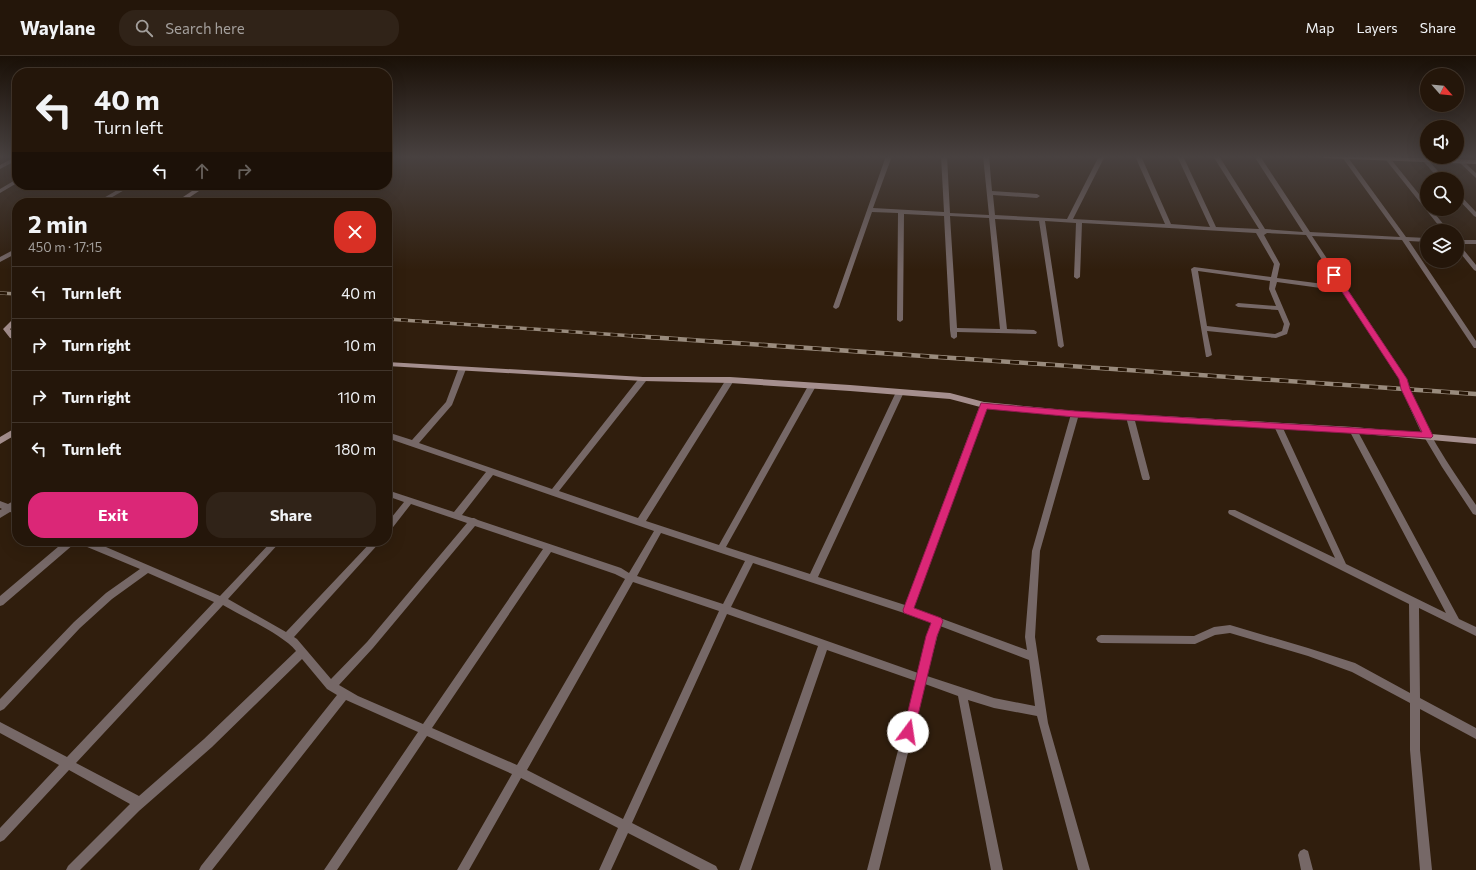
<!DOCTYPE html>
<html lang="en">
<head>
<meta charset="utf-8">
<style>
	body { margin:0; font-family:Commissioner,sans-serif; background:#302318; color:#f1f3f6; height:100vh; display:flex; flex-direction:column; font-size:15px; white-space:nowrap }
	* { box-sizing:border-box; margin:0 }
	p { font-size:13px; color:#a39f9c }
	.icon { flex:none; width:22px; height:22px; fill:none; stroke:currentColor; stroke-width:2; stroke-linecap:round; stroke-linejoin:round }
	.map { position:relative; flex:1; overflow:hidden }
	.panel { position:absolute; left:12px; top:142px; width:380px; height:348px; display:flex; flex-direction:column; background:#24160a; border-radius:16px; box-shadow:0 4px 16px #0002,0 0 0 1px #41352b }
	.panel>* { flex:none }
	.guide { position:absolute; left:12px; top:12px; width:380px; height:122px; border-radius:16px; box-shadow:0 4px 16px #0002,0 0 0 1px #41352b; background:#24160a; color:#f1f3f6; overflow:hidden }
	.needle { width:26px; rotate:117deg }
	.controls { position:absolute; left:1420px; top:12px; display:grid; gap:8px }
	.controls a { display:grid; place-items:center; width:44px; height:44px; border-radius:50%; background:#24160a; box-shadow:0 4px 16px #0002,0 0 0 1px #41352b; font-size:20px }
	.pin { position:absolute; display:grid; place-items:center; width:34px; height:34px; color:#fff; margin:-17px; border-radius:8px; box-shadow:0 2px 6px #0006 }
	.me { position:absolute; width:44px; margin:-22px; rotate:14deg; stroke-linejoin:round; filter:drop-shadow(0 0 3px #0008) }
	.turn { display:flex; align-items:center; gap:14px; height:84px; padding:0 16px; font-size:18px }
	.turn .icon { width:52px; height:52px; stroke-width:2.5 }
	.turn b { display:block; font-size:28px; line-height:34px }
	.lanes { display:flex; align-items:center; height:38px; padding:0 16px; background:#0003; justify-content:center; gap:20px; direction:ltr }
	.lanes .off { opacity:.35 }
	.round { display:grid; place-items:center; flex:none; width:42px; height:42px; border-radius:16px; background:#302318 }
	.summary { display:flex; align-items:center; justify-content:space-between; height:68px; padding:0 16px }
	h1 { font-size:24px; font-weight:700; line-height:30px }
	.cta { display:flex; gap:8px; margin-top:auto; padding:8px 16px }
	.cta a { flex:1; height:46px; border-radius:16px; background:#db2777; color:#fff; font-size:16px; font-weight:700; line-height:46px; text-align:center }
	.cta a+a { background:#302318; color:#f1f3f6 }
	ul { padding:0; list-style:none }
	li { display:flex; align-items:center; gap:12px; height:52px; padding:0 16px; border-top:1px solid #41352b }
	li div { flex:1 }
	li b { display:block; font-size:15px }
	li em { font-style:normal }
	header { display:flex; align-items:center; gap:24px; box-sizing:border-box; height:56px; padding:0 20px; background:#24160a; border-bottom:1px solid #41352b }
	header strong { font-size:19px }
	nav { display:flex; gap:22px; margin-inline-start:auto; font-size:14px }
	.search { width:280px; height:36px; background:#302318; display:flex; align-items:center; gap:10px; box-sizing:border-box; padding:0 14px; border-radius:16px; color:#a39f9c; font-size:15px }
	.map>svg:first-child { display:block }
</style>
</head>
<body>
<header>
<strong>Waylane</strong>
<div class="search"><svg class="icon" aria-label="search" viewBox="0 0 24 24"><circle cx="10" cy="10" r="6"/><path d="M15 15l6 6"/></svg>Search here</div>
<nav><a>Map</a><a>Layers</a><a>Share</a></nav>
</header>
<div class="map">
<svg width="1476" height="814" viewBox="0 0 1476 814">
	<rect width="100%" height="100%" fill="#301e0d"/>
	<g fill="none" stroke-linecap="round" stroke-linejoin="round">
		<path fill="#766867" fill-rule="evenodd" d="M17,100V104L0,113V109Z
			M886,100H892L873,152L944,156L941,100H947L950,157L989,159L983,100H989L992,135L1037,138L1040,140L1037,142L993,139L995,159L1067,163L1099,100H1105L1073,163L1165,168L1135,100H1141L1171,168L1210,171L1177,100H1183L1216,171L1259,173L1213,100H1219L1265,173L1303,176L1254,100H1260L1310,176L1400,181L1342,101L1347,100L1406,181L1427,182V186L1409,185L1476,285V292H1474L1402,184L1312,180L1407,323C1421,370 1449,409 1476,449V459L1473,458L1442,411L1420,374L1404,339L1399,323L1342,235L1277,226L1275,233L1290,268L1287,278L1276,282L1207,275L1212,299L1208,301H1206L1191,213L1194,211L1271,221L1274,208L1256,177L1082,167L1080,221L1077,223L1074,221L1076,167L1045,165L1064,290L1061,292L1058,290L1039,165L995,163L1007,273L1034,274L1037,276L1036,278L957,276V281L954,283L951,281L950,274L944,160L904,158L903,264L900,266L897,264L898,157L872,156L839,251L836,253L834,252L833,251ZM950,160L989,162L1000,273L957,272ZM1267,177L1306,179L1339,230L1277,222L1280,208L1264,179ZM1198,215L1270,225L1269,233L1276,250L1238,247L1235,249L1238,251L1278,254L1284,268L1282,275L1275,278L1207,270Z
			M1386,102H1390L1427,148V153H1431L1449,175H1443L1386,104Z
			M1423,103H1427L1445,123H1439L1423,105Z
			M1462,104L1476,117V122L1460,107L1459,106Z
			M17,123V127L0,137V133Z
			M53,129H60L52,135H48V133Z
			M126,129H133L102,147H95Z
			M1457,137L1459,138L1476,156V161L1474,160L1457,142Z
			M1457,184H1476V188H1459L1476,209V215L1474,214L1457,193Z
			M17,192V197L0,206V201Z
			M459,311H465L466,313L452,349L419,387L552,433L640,321H646L647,323L646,325L559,435L638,462L727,322H733L734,324L733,326L646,465L719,489L808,330L812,327L815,328L816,330L726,491L810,518L896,336L897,334H903L904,336L818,521L905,549L980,349L981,347H987L988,349L913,552L1027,594L1025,581L1032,495L1071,358L1075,355L1078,356L1079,358L1040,495L1035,581L1048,667L1090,814H1078L1037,660L994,652L968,644L1003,814H991L958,640L925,628L879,814H867L916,625L827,594L751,814H739L818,590L727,558L632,767L716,810L718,814H700L628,777L611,814H599L618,772L521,722L469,814H457L512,718L427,680L337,814H324L418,676L346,644L212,814H199L201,810L337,639L327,633L302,603L212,691L139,755L80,814H66L68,810L130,748L69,714L4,784L0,786V772L59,709L0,677V666L67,701L214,546L148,517L112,543L80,572L4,653L0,655V643L74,566L106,537L140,513L80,488L79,485H92L220,540L272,485H281L228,543L286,576L372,485H381L294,581L297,583L331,623L367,586L467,467L411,448L390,475L387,476V467L404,446L387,440V434L454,456L486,416L387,382V376L412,384L446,346ZM493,419L654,475L629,517L621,512L478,464L474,462H472L462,459ZM475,470L543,493L423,668L358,640L339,629L373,592ZM661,477L745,505L723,548L637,520ZM551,496L615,518L625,523L517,709L432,672ZM753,507L907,558L932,567L918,617L731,551ZM633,526L719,555L623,763L527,714ZM223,549C243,561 282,578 296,595L204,683L139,740L76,707ZM940,570L1029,604L1035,650L994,642L927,620Z
			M1130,358L1134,361L1150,422L1149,424H1143L1142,422L1126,361Z
			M1278,367L1282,370L1346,508L1446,557L1349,374L1353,371L1356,372L1459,563L1476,571V580L1419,552L1420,642L1476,672V683L1420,653V694L1432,814H1420L1410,694V647L1352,616L1308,600L1230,577L1215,579L1195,588L1101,587L1098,586L1096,583L1098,580L1101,579L1194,580L1214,571L1230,569L1308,592L1355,607L1410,637L1409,548L1229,458L1228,456L1229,454H1235L1335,502L1274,370Z
			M17,443V458L10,456L0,462V454L2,453L0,452V445L8,448Z
			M65,485H75L74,488L3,549L0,550V540Z
			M1304,793L1308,795L1313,814H1301L1298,799L1300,795Z"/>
		<path fill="#a58f8e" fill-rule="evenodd" d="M1320,100H1367L1476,104V108L1323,102Z
			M201,129H208L181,147H174Z
			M15,261H17V267L10,273L14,278L17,279V283L10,282L3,273Z
			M387,306L643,321H730L850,329L950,337L984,346L1075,355L1353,371L1476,382V388L1353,377L1075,361L984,352L950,343L850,335L730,327L643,325L387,310Z
			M17,371V378L0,388V381Z"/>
		<defs>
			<path id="rail-far1" d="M0,237L17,238
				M387,263L648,281"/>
			<path id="rail" d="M633,280L1476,338"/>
		</defs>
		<use href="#rail-far1" stroke="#998b7d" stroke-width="3.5"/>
		<use href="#rail" stroke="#998b7d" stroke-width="4.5"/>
		<use href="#rail-far1" stroke="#261505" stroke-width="2.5" stroke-dasharray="7" stroke-linecap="butt"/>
		<use href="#rail" stroke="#261505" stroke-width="3" stroke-dasharray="9" stroke-linecap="butt"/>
	</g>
	<linearGradient id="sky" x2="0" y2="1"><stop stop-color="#1a1007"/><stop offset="0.47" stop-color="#484140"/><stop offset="1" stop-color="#484140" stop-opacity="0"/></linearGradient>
	<rect width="1476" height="214" fill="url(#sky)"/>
	<path fill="#db2777" stroke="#8e194d" d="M1334,217L1337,218L1407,323L1410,333L1433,380L1431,382L1075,361L987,353L914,552L941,562L943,565L937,580L914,676L913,680L908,682L904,680L903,676L926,580L931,567L904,557L903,554L981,347L1075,355L1422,376L1401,333L1399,323L1331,219Z"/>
</svg>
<div class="controls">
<a><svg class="needle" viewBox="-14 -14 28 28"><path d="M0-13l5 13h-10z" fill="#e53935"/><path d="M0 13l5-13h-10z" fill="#a39f9c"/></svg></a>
<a><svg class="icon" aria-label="sound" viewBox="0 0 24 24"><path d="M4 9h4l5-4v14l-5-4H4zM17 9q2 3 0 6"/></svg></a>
<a><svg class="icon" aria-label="search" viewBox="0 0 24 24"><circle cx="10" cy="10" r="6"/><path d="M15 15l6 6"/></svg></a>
<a><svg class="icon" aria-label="layers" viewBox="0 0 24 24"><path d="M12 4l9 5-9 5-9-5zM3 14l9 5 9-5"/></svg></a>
</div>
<div class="pin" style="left:1334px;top:219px;background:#d93025"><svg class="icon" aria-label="arrive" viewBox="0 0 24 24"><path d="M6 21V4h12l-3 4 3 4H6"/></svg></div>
<svg class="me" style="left:908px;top:676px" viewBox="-20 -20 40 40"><circle r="19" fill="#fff"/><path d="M0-13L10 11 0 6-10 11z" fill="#db2777"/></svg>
<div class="guide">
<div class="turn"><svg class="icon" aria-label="left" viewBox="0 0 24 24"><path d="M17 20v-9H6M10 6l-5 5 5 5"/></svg><div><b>40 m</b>Turn left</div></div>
<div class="lanes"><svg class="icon" aria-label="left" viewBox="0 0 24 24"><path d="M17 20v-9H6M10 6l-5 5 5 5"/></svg><svg class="icon off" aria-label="ahead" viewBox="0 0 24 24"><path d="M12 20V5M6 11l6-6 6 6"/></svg><svg class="icon off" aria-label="right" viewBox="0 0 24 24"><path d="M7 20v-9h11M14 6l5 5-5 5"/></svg></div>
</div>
<section class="panel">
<div class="summary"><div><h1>2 min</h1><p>450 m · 17:15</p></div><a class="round" style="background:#d93025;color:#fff"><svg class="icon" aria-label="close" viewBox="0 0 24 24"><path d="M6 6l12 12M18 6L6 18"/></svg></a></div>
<ul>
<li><svg class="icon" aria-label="left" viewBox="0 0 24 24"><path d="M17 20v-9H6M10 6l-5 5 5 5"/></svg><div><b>Turn left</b></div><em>40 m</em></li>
<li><svg class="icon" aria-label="right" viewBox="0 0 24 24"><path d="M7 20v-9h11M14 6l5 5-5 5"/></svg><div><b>Turn right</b></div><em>10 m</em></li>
<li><svg class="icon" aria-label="right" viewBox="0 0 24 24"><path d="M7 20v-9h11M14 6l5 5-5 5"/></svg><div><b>Turn right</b></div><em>110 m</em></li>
<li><svg class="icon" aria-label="left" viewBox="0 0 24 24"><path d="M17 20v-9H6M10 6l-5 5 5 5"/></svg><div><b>Turn left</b></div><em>180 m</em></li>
</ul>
<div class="cta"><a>Exit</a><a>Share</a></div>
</section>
</div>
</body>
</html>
